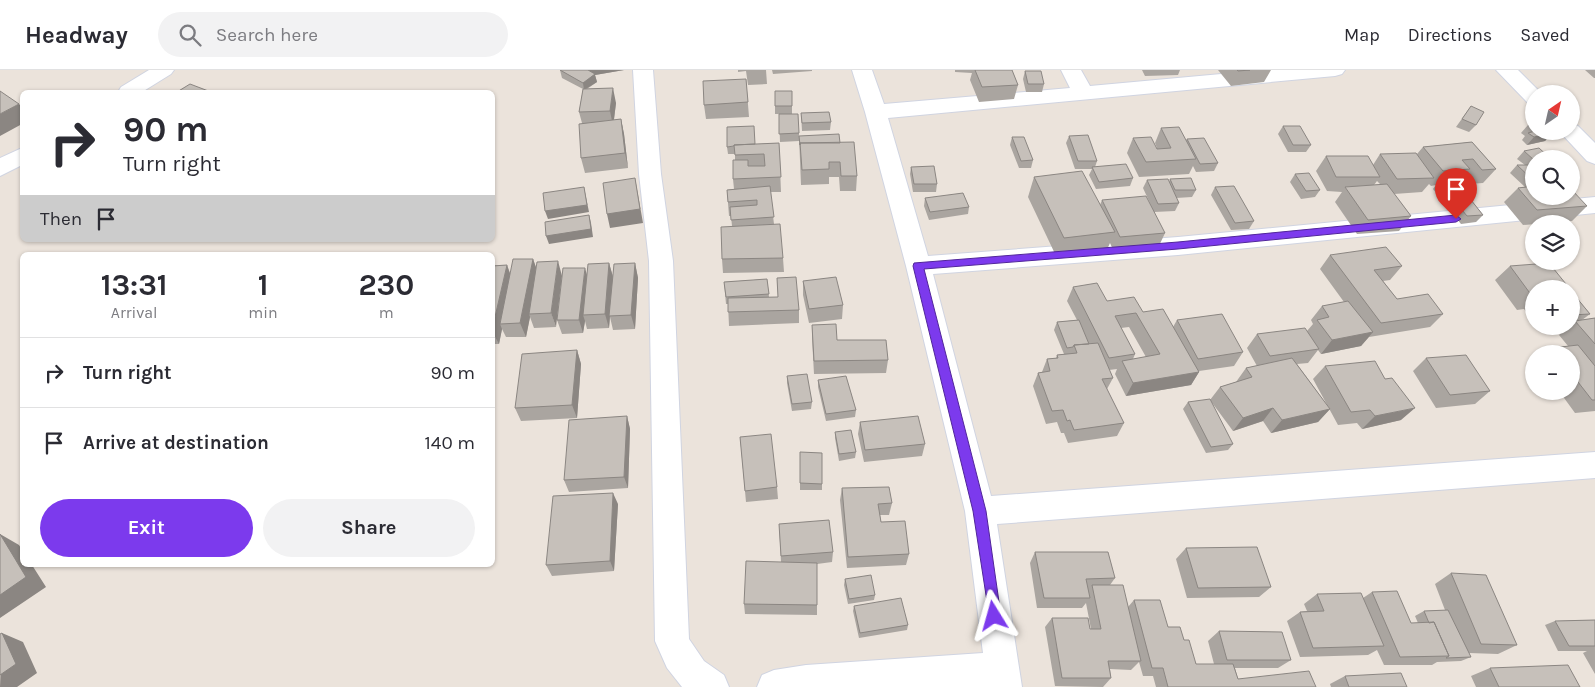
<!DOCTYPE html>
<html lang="en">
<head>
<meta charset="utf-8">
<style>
	body { margin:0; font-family:Karla,sans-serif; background:#f2f2f3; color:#2b2b33; height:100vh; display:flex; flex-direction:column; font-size:19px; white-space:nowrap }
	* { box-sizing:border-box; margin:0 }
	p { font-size:16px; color:#7c7c81 }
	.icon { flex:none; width:28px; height:28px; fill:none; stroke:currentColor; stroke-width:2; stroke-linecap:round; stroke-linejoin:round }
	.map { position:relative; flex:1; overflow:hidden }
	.drawer { position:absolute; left:20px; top:182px; width:475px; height:315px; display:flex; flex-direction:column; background:#fff; border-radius:8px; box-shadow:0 1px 4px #0004 }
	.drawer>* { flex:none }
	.top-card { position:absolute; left:20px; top:20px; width:475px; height:152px; border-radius:8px; box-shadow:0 1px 4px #0004; background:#fff; color:#2b2b33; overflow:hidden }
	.needle { width:32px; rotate:34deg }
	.controls { position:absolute; left:1525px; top:15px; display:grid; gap:10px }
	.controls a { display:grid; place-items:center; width:55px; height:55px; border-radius:50%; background:#fff; box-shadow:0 1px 4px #0004; font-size:25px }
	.pin { position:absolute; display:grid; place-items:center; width:42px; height:42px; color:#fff; margin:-51px -21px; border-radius:50% 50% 50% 0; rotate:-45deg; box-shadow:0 0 5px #0007 }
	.pin .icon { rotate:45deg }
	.me { position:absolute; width:55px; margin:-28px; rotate:352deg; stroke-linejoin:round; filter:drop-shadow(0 0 4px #0008) }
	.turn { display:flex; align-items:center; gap:18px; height:105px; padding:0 20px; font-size:22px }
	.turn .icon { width:65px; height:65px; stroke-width:2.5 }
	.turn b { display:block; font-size:35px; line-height:42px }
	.then { display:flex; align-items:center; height:48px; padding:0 20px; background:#0003; gap:10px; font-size:19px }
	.eta { display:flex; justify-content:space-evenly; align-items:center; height:85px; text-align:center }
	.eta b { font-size:30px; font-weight:700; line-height:35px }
	.cta { display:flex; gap:10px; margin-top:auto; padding:10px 20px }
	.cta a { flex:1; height:58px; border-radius:30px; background:#7c3aed; color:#fff; font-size:20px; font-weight:700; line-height:58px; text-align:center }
	.cta a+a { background:#f2f2f3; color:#2b2b33 }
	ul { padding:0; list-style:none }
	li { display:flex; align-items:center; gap:15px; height:70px; padding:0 20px; border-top:1px solid #e1e1e2 }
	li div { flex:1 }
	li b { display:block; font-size:19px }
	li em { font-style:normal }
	header { display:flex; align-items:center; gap:30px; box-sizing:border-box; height:70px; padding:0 25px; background:#fff; border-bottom:1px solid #e1e1e2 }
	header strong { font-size:24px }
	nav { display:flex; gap:28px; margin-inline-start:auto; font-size:18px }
	.search { width:350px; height:45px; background:#f2f2f3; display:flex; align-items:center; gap:12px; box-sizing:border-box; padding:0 18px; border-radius:28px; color:#7c7c81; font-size:19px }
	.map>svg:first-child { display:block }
</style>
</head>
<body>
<header>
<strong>Headway</strong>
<div class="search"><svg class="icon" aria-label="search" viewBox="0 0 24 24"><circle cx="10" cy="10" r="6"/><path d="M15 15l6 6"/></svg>Search here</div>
<nav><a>Map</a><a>Directions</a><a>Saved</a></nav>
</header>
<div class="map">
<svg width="1595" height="617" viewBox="0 0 1595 617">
	<rect width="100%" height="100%" fill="#ebe3db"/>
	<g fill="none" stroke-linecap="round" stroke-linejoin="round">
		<defs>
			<path id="minor" d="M149,0H174L171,4L142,22H118L121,17Z
				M633,0H653L661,104L673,191L689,569L704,591L724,605L729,617H682L667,598L655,571L649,191L639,104Z
				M852,0H872L884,34L1070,18L1061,0H1081L1090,16L1265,0H1345L1342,4L1335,6L888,48L928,186L1178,167L1595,127V143L1178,185L933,204L991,426L1595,382V408L997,454L1022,617H757L762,605L774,600L806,595L983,583L965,441L906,196L865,42Z
				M1496,0H1518L1542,24H1534V34L1527,32Z
				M1571,54L1578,56L1595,73V94L1587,91L1559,61H1571Z
				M22,78V95L0,106V88Z"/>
		</defs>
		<use href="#minor" stroke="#d0d4e1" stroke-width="2"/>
		<use href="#minor" fill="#fff" fill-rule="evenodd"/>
	</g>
	<path fill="#aaa5a0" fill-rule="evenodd" d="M560,0H624L595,5L597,12L587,19L616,33L614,50L621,49L624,64L628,98L585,103L581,88L582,53L579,42L583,19L562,8Z
		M738,0H766L767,14L748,15L746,1L738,2Z
		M772,0H812V1L773,4Z
		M955,0H1012L1018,15L1014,29L979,32L970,10L972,3L955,2Z
		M1142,0H1180L1178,5L1145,6Z
		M1218,0H1271L1264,12L1231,16Z
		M1585,0H1595V8H1594Z
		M1025,1L1044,14L1042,22H1026L1023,9Z
		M746,9L749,47L706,49L704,35Z
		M775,21H792V44H775Z
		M1471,36L1476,55L1469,62L1456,57Z
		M801,43L831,52L830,60L802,61Z
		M779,44L799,63V71L780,72Z
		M1534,54V61H1554L1545,71L1527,75L1522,70L1525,66L1521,63L1528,55Z
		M1283,56L1311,75L1306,82H1288L1278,64Z
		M1161,58L1186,70L1187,69L1218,93L1214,101L1196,102L1193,96L1189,104L1139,107L1127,83L1133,68L1157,78L1155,73Z
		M799,66L840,73L857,106L856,121H840L839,107H829V114L801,115Z
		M1069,66L1097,91L1095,97L1133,108L1130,116L1096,119L1089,105L1092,99H1075L1066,73Z
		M1012,67L1033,90L1031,98H1019L1010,75Z
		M1472,72L1496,99L1483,113L1469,114L1463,107L1457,113L1483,145L1476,152L1461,154L1433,119L1436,115L1431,116L1429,114L1422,122L1394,124L1411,146L1399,161L1357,164L1335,132L1342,122L1327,121L1316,101L1326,86L1373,95L1380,84H1417L1423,77ZM1377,111L1380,114L1374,115Z
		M779,73L781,122H770L774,154L783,188L784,202L723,203L722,189L732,156L731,146H729L727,120L734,119L733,109L735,90V84H728L727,77L755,74Z
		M1524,81L1534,89V126L1587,136L1572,151L1523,155L1504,132L1518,118L1525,117L1510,103L1517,95H1525L1517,89Z
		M911,97L937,114L936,122H913L910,104Z
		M1295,104L1320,120L1315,127L1301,129L1290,112Z
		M1034,107L1100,135L1102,130L1165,163L1158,178L1114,182L1110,173L1106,182L1057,188L1028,127Z
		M1170,109L1196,120L1192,127L1176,128L1179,133L1175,141L1154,142L1143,118L1147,110L1169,112Z
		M1215,117L1254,151L1249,159L1231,160L1211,125Z
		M925,128L969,137L968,144L929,150L924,136Z
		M1330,185L1402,196L1390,210L1383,211L1397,229L1443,244L1430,257L1369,267L1361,276L1321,284L1318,280L1308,293L1297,294L1330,339L1318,352L1271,363L1263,351L1233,361L1210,330L1220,317L1236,312L1246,298L1257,296L1247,278L1257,264L1307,261L1313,254L1311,250L1322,236L1344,232L1320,199Z
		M533,189L556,257L534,258L530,247L526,267H506L502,259L499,274H492V196L507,195L510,203Z
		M609,193L613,207L635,193L638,208L635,259L613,260L610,247L609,258L587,259L585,251L583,263L562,264L557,250L587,206Z
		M1510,196L1534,219V252L1524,239L1517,240L1495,210Z
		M777,208L799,240V253L729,256L728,234H726L724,212L767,209L769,227H778Z
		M803,211L843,235L842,249L809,253L803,225Z
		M1073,217L1107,231L1143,242L1173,257L1177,250L1243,282L1234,296L1199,301V302L1191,315L1126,326L1115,304L1117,299L1109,300L1113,308L1107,319L1124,353L1117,366L1068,373L1064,363H1061L1057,352L1046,354L1033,316L1038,303L1042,302L1047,289L1056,288L1057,285L1064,284L1054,260L1057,252L1077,250L1067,231ZM1129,257L1146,287L1133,289L1135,284L1121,258Z
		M1571,221L1590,244L1582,250L1595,248V341L1575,343L1559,321H1571V284H1545L1552,278L1568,276L1559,265L1567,258L1540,260L1537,256H1571Z
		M812,255L837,270L888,290L886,303L814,304L812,268Z
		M577,280L581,294L577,348L521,351L515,338Z
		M1426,288L1490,321L1475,334L1436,338L1413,301Z
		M1325,296L1401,350L1362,359L1357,353L1338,355L1313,309Z
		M787,306L812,332L811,339L792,341L787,313Z
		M818,310L856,340L855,347L826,351L818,317Z
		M1188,332L1233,374L1228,380L1206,383L1183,339Z
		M627,346L630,359L628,418L569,422L564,410Z
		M860,352L925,374L922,386L864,392L858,364Z
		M835,362L856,382L855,388L839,391L835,368Z
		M740,367L777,417L778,429L746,432Z
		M800,382L822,414V420H800Z
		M842,418L892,433L889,445H880L881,452L909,484L906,495L847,498L840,430Z
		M618,434L614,501L552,506L546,495Z
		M779,454L833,482L832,492L817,494V545L745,544L744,534L781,492Z
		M1186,478L1271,517L1259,527L1187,528L1176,489Z
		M1035,482L1115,508L1110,515L1128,537L1134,530L1168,557L1184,570L1196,594H1214L1208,571L1219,561L1291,590L1278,598H1235L1238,609L1316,617H1156L1153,606H1143L1139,592L1131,600L1110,599L1111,608L1103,617L1055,616L1045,557L1052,548L1091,559L1086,533L1082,538H1037L1030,493Z
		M1451,503L1517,575L1498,584L1469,583L1471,587L1461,591L1437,592L1432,595H1384L1377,580L1368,585L1300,587L1287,551L1300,542L1307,541L1304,534L1317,524L1363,528L1372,522L1411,553H1418L1415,546L1424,541L1445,540L1435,514Z
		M845,509L875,525L874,530L848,534L844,515Z
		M854,536L908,555L907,560L859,568L853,541Z
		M1595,550V604L1583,583L1587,581H1558L1545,555L1555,551Z
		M1490,598L1580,617H1476L1471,606Z
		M1345,606L1407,617H1331L1330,614Z"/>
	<path fill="#8b8682" d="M586,0H624L595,5L597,12L584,20L583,13Z
		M613,18L616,33L613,56L610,41Z
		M19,34L22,37V54L0,66V44Z
		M621,49L624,64L628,98L625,83Z
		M1548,61H1554L1545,71L1527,75L1534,67Z
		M635,108L643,153L610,158L607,144Z
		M584,117L589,142L548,149L545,141Z
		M589,145L591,153L593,167L549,174L546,166Z
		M533,189L538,203L529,244L530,247L526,267L520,253Z
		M558,191L562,206L556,257L551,243Z
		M609,193L613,207L609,258L605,244Z
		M635,193L638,208L635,259L631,245Z
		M507,195L512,210L500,254L502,259L499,274L492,261Z
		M585,198L589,212L583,245L585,251L583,263L579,250Z
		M1373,262L1361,276L1321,284L1332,270Z
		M577,280L581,294L577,348L572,335Z
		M1199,302L1191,315L1126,326L1133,313Z
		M1273,338L1263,351L1233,361L1243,348Z
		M1415,338L1401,350L1362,359L1375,346Z
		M1330,339L1318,352L1271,363L1282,350Z
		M627,346L630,359L628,418L624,407Z
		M613,423L618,434L614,501L610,491Z
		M0,464L19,475L22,480V495H32L46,517L0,548Z
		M2,563L23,572L37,603L17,617H0Z"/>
	<path fill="#c6c0ba" stroke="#8b8682" d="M560,0H588L595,4L583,13Z
		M975,0H1012L1018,15L982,17Z
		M1237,0H1250L1238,1Z
		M1025,1H1041L1044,14H1028Z
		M746,9L748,32L704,35L703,11Z
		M190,14L211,22H177Z
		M613,18L610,41L579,42L583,19Z
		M0,21L19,34L0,44Z
		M775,21H792V36H775Z
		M1471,36L1484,42L1476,55L1462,49Z
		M829,42L831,52L802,53L801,43Z
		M779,44H798L799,63L779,64Z
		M621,49L625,83L581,88L579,54Z
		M1534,54V60L1528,55Z
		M754,56L755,74L734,75V76L727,77V57Z
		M1283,56H1300L1311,75H1293Z
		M1179,57L1196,89L1146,92L1133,68L1151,67L1157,79L1171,78L1161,58Z
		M1535,61H1550L1552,63L1534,67L1528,63Z
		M839,64L840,73H800V75L799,66Z
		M1088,65L1097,91H1078L1069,66Z
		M1012,67H1024L1033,90L1021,91Z
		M1204,68L1218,93L1200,94L1187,69Z
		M854,72L857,106H841L840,92H829V99L802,100L800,73Z
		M1472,72L1496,99L1482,100L1473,89L1462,90L1470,99L1443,101L1423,77Z
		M779,73L781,107L733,109V90H748V96H765L764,84L735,85L734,75Z
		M1539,78L1551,89H1534V90L1524,81Z
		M1416,83L1434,108L1397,109L1380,84Z
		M1326,86H1368L1380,107H1336Z
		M1126,94L1133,108L1099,112L1092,97Z
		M1517,95H1530L1534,99V111Z
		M934,96L937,114H914L911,97Z
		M1082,101L1115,162L1064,168L1034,107Z
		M1309,103L1320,120L1306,121L1295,104Z
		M635,108L640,139L607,144L603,113Z
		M1191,108L1196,120H1175L1170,109Z
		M1168,109L1179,133L1158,134L1147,110Z
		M1455,110L1483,145L1467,146L1439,112Z
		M1387,114L1411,146L1368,150L1345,117Z
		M770,116L774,147L731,150L730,137L757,135V130L728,132L727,120Z
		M1234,116L1254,151L1235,153L1215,117Z
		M1534,116V126H1571V119L1587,136L1537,140L1518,118Z
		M584,117L587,135L545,141L543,123Z
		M963,123L969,137L930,142L925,128Z
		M1146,126L1165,163L1120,167L1102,130Z
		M589,145L591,159L546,166L545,152Z
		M780,154L783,188L722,189L721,157Z
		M1386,177L1402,196L1374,200L1397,229L1428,224L1443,244L1381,253L1330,185Z
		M513,189H533L520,253L500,254Z
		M558,191L551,243L529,244L537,192Z
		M609,193L605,244L583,245L588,194Z
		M635,193L631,245L609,246L614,194Z
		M1549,193L1570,219H1534V226H1532L1510,196Z
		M507,195L492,260V196Z
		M563,198H585L579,250H557Z
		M796,207L799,240L728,242V228L778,227L777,208Z
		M836,207L843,235L809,239L803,211Z
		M767,209L769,224L726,227L724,212Z
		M1097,213L1107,231L1134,227L1143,242L1163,239L1199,302L1133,313L1122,291L1160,284L1136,243L1115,246L1135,284L1109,288L1073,217Z
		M1571,221L1590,244L1571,245Z
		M1348,231L1373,262L1332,270L1317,250L1329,247L1322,236Z
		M1222,244L1243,282L1198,289L1177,250Z
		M1595,248V274L1575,251Z
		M1079,250L1089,274L1074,275L1073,277L1067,278L1057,252Z
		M836,254L837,270H886L888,290L814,291L812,255Z
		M1305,258L1319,279L1270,286L1257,264Z
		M1098,273L1113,308L1102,309L1124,353L1074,360L1070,350L1067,351L1063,340L1052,341L1038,303L1050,301L1047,289L1058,288L1057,285L1077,283L1074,275Z
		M1578,275L1595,296V330H1592L1571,303V284H1557L1552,278Z
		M577,280L572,335L515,338L522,284Z
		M1466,285L1490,321L1450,325L1426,288Z
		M1292,288L1330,339L1282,350L1273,338L1243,348L1220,317L1252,307L1246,298Z
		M1375,291L1385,309L1392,308L1415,338L1375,346L1370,340L1351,342L1325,296Z
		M807,304L812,332L792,334L787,306Z
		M846,306L856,340L826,344L818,310Z
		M1210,329L1233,374L1211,377L1188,332Z
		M627,346L624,407L564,410L569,350Z
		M918,346L925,374L865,380L860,352Z
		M851,360L856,382L839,384L835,362Z
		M771,364L777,417L745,421L740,367Z
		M800,382L822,383V414L800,413Z
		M889,417L892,433L878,434L881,452L905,451L909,484L848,487L842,418Z
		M613,423L610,491L546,495L553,426Z
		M829,450L833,482L781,486L779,454Z
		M0,464L26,507L0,525Z
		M1257,477L1271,517L1198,518L1186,478Z
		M1035,482H1108L1115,508L1086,509L1090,528H1044Z
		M746,491L817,493V535L744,534Z
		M1451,503L1486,505L1517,575L1481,574Z
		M871,505L875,525L849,529L845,509Z
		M1092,515H1123L1141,591H1108L1111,608H1062L1052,548H1088L1090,559H1101Z
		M1397,521L1411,553L1434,552L1449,586L1400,587L1372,522Z
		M1361,523L1384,576L1313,578L1300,542L1324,541L1317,524Z
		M901,528L908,555L860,563L854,536Z
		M1134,530H1160L1168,557H1180L1184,570H1189L1196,594H1233L1238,609L1309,601L1316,617H1168L1163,598H1152Z
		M1448,540L1471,587L1446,588L1449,586L1434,552L1429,553L1424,541Z
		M1595,550V576H1569L1555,551Z
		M1219,561L1282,562L1291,590H1227Z
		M2,563L16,594L0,605V564Z
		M1568,595L1580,617H1499L1490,598Z
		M1401,603L1407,617H1349L1345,606Z"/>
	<path fill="#7c3aed" stroke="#51269a" d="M1456,145L1461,149L1456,152L1178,179L924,199L986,441L1001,546L999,551L994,553L990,551L973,441L913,196L914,193L1178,172Z"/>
</svg>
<div class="controls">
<a><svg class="needle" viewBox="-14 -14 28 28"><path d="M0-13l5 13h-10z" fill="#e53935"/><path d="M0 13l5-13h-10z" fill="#7c7c81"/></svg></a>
<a><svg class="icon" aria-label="search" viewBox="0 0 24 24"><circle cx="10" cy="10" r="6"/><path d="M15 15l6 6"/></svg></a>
<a><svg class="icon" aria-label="layers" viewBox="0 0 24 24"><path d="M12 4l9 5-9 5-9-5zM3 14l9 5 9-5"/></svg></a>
<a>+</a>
<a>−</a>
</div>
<div class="pin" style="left:1456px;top:149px;background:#d93025"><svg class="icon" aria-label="arrive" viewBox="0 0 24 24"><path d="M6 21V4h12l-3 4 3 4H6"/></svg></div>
<svg class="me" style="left:994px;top:546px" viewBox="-20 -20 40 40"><path d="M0-17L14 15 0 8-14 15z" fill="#7c3aed" stroke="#fff" stroke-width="4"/></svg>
<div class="top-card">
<div class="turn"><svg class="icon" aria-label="right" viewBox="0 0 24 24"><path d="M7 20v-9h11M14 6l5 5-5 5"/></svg><div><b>90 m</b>Turn right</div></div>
<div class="then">Then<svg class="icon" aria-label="arrive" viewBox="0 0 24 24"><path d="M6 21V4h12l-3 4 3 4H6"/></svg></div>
</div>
<section class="drawer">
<div class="eta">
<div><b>13:31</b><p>Arrival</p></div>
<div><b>1</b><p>min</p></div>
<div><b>230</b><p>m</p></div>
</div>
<ul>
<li><svg class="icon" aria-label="right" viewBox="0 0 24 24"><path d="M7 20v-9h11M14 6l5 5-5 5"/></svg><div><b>Turn right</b></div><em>90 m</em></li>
<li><svg class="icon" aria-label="arrive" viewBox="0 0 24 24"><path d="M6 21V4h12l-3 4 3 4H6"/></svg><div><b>Arrive at destination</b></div><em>140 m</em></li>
</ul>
<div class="cta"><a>Exit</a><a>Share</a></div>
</section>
</div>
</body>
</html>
